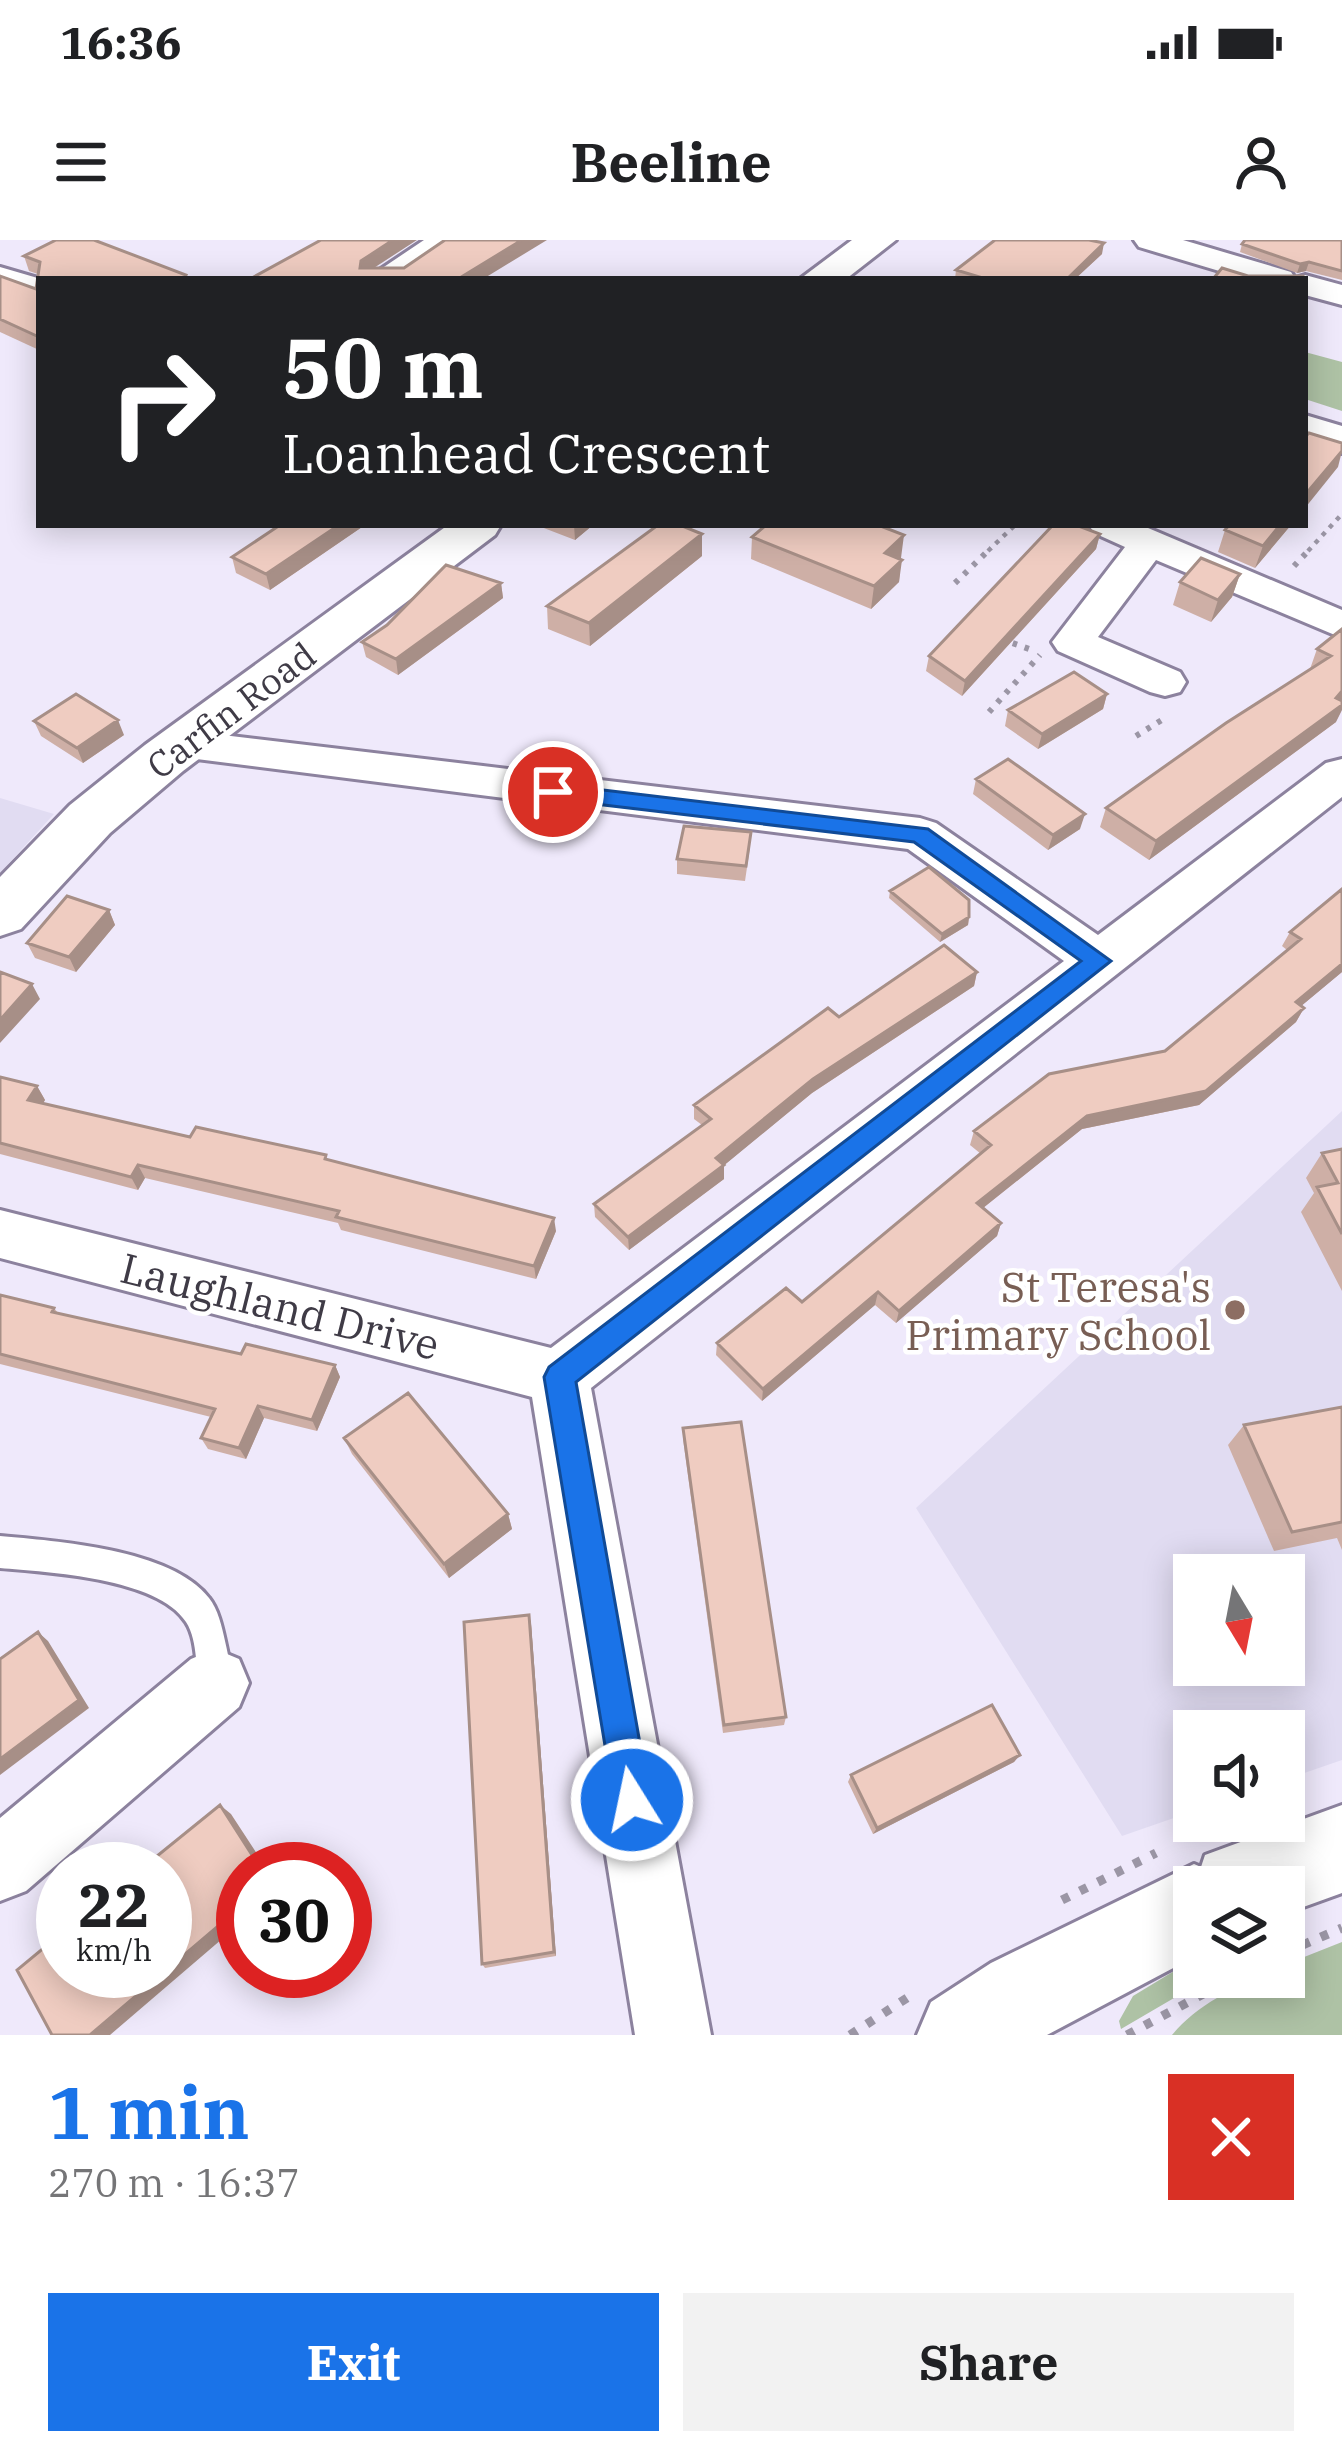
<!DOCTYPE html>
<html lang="en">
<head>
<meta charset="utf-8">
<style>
	body { margin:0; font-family:"IBM Plex Serif",serif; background:#f2f2f2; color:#202124; height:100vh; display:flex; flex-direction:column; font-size:45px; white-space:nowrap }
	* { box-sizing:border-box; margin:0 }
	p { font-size:39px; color:#757577 }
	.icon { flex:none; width:66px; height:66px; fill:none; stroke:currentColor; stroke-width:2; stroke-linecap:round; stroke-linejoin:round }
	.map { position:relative; height:1795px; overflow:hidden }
	.details { display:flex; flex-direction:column; background:#fff; flex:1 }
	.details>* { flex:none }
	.banner { position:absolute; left:36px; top:36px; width:1272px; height:252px; border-radius:0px; box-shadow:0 6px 30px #0003; background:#202124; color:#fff; overflow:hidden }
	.needle { width:78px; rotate:170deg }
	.buttons { position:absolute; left:1173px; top:1314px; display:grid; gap:24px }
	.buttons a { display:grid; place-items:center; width:132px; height:132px; border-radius:0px; background:#fff; box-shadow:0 6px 30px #0003; font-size:60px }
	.speed { position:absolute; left:36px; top:1602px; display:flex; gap:24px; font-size:60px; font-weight:700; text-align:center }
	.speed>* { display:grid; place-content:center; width:156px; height:156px; border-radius:50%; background:#fff; box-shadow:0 6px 30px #0003; line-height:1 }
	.speed small { font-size:30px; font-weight:400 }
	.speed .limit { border:18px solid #d22; background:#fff; color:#111 }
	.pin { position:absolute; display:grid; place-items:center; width:102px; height:102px; color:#fff; margin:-51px; border:6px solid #fff; border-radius:50%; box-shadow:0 3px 12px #0007 }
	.me { position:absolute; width:132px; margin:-66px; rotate:350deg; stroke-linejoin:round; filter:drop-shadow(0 0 9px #0008) }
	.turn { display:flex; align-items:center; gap:42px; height:252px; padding:0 48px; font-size:54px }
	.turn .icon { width:156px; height:156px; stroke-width:2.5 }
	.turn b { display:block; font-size:84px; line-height:102px }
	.round { display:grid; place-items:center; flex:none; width:126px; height:126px; border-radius:0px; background:#f2f2f2 }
	.head { display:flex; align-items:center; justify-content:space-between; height:204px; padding:0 48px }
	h1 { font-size:72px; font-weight:700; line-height:90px; color:#1a73e8 }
	.action { display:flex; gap:24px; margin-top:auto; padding:24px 48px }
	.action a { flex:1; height:138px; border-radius:0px; background:#1a73e8; color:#fff; font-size:48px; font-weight:700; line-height:138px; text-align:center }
	.action a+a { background:#f2f2f2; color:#202124 }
	.status { display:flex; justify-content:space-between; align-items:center; height:84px; padding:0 60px; background:#fff; direction:ltr }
	.status svg { height:33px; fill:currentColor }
	header { display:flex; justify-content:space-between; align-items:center; height:156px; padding:0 48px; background:#fff; font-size:54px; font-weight:700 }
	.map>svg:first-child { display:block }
</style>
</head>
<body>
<div class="status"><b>16:36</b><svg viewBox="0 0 49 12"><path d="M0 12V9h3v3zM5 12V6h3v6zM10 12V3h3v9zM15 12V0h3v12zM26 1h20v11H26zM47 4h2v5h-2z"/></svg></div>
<header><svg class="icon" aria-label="menu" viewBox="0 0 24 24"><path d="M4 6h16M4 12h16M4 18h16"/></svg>Beeline<svg class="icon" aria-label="person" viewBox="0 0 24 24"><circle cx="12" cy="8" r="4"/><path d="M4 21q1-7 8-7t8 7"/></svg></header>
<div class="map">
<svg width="1342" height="1795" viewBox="0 0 1342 1795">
	<rect width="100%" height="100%" fill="#efe9fb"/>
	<path fill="#e1dcf2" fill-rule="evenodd" d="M0,558L54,574L0,633Z
		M1342,871V1520L1284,1540V1491H1194V1571L1122,1596L916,1268ZM1194,1335H1284V1425H1194Z"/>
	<path fill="#aec2a5" d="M1305,112L1342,122V171L1305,159Z
		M1342,1702V1795H1172C1197,1765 1245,1737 1284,1737V1725Z
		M1194,1719V1737H1210L1121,1789L1119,1781L1133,1756Z"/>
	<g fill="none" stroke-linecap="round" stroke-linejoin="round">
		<defs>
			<path id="lane" d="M0,1296C56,1301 172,1309 209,1358C218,1369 222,1387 225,1401C229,1419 234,1438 227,1455L215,1460L203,1455C194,1433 199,1402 186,1382C158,1338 48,1332 0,1328Z"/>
			<path id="street" d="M424,0H462L404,39H366Z
				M1134,0H1183L1291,32L1295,38L1305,35L1342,45V65L1305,55V39H1246L1139,7Z
				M0,27L41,39L39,60L0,45Z
				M1089,285H1141L1342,370V398L1156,320L1098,397L1180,432L1186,442L1180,452L1165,456L1150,452L1058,411L1052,402L1125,307L1094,293Z
				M181,490L920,578L936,583L1098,695L1326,523L1342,519V557L591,1148L711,1795H635L532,1157L0,1018V970L551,1108L1064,721L908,609L165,515L159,505L165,495Z
				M215,1409L239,1419L249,1443L239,1467L26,1651L0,1661V1578L191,1419Z"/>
			<path id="secondary" d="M852,0H896L846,39H800Z
				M1305,175L1342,186V213L1305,202Z
				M448,285H501L495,295L183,531L110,593L21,689L0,696V637L70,565L145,505Z
				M1342,1565V1653L1284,1674V1647H1194V1717L1047,1795H917L931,1762L991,1723L1194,1624L1201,1627L1205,1615Z"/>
		</defs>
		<use href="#lane" stroke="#8c829e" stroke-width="6"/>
		<use href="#street" stroke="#8c829e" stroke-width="6"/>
		<use href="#secondary" stroke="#8c829e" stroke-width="6"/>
		<path stroke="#9b96a5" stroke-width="4.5" stroke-dasharray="4.5 6" stroke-linecap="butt" d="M988,311L1015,285
			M1308,311L1342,274"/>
		<path stroke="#9b96a5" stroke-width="6" stroke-dasharray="4.5 8" stroke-linecap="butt" d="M1294,326L1311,308
			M955,343L991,308
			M1001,399L1032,410
			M989,472L1040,415
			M1136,496L1165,478"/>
		<path stroke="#9b96a5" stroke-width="9" stroke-dasharray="8 12" stroke-linecap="butt" d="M1062,1660L1156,1613
			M1284,1713L1342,1688
			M850,1795L907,1758
			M1127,1795L1235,1737"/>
		<use href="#lane" fill="#fff" fill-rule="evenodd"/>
		<use href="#street" fill="#fff" fill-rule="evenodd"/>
		<use href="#secondary" fill="#fff" fill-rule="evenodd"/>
	</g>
	<path fill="#ceafa6" d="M1342,0V40L1306,31L1297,33L1240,12L1242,4Z
		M1102,14L1075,39H955L956,30Z
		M24,16L187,39H39V110L0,92V36L36,49L38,34L29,31Z
		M280,285H362V287L270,350L236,333L232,317Z
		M536,285H593L575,300Z
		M1291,285L1255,328L1218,312L1225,290Z
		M1100,294L1096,309L962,456L926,431L929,416Z
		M752,297L901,318L899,342L871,369L751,319Z
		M702,316L590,406L548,389L547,366Z
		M1240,334L1232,357L1211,382L1173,365L1180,342Z
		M501,343L503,358L398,435L366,417L362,402Z
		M1342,389L1336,482L1149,620L1100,587L1106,568L1310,429L1317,409Z
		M1107,454L1103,469L1038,509L1005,486L1008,470Z
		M34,481L124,495L83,523L41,496Z
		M976,539L1080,589L1048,610L973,554Z
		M750,607L745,641L677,634V619Z
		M1342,649V732L1301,766L1304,768L1296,782L1199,865L1082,889L983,968L1001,983L997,996L896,1083L875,1065L762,1161L716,1115L717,1103L802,1062L981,914L970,905L974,891L1165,811L1287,710L1282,706L1290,692Z
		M890,651L969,677L968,685L940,702L889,658Z
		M109,670L115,685L76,732L35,718L27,703Z
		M977,732L974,746L812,853L724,925V939L629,1010L595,977L594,964L702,885L694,879V865L839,777Z
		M0,837L37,846L45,860L43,863L190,897L328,920L556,991L536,1039L341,990L338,983L145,938L138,950L0,914Z
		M1342,909V1051L1301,972L1314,953L1306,938L1322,913Z
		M0,1055L54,1068L58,1073L241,1114L335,1125L340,1137L317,1191L264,1178L246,1219L208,1209L201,1198L211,1177L0,1124Z
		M1342,1167V1310L1337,1298L1274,1311L1228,1205L1244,1185Z
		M683,1188L786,1477L784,1485L723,1493L683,1199Z
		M344,1198L508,1274L512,1289L449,1338L352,1214Z
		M529,1375L531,1384L556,1716L485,1728L482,1724Z
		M1020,1515L1014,1522L873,1594L848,1542L851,1535Z"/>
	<path fill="#a78f87" d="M393,0H417L363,35L360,28L361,21Z
		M522,0H547L483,39H458Z
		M1104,3L1102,14L1075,39H1067Z
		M1309,22L1306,31L1297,33L1300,24Z
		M1342,211L1338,227L1305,268V255Z
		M339,285H362V287L270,350L266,334Z
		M574,285H593L575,300Z
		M1280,285H1291L1255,328L1263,306Z
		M702,294V316L590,406L589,383Z
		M1100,294L1096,309L962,456L965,441Z
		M904,295L901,318L882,336L885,313Z
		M902,320L899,342L871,369L874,346Z
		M1240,334L1232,357L1211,382L1218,360Z
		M501,343L503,358L398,435L396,419Z
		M1342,451V470L1336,482L1149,620L1156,601Z
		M1107,454L1103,469L1038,509L1042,494Z
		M118,480L124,495L83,523L77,508Z
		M1085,574L1080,589L1048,610L1053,595Z
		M109,670L115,685L76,732L69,717Z
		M969,677L968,685L940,702L942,694Z
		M1342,724V732L1288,777L1296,762Z
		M977,732L974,746L812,853L716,932V918L813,839Z
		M32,744L40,759L0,803V780Z
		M1304,768L1296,782L1199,865L1082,889L973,976L977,963L1087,876Z
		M37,846L45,860L37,874L28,860Z
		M138,925L145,938L138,950L131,937Z
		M724,925V939L629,1010L628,997Z
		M554,978L556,991L536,1039L534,1026Z
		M1001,983L997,996L896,1083L899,1071Z
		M878,1052L875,1065L762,1161L763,1149Z
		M335,1125L340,1137L317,1191L312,1180Z
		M258,1166L264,1178L246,1219L239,1208Z
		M508,1274L512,1289L449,1338L444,1324Z
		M529,1375L531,1384L556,1716L554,1712Z
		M38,1392L48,1401L89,1468L0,1535V1519Z
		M1020,1515L1014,1522L873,1594L877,1588Z
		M220,1565L231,1574L267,1629H261Z
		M243,1665V1681L110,1795H90Z"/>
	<path fill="#efccc1" stroke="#a78f87" stroke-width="3" d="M56,0H94L186,35L184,39H39V97L0,79V36L36,49L40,22L24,16Z
		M321,0H393L361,21L360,28H404L445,0H522L458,39H250Z
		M995,0H1089L1104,3L1067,39H986L956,30Z
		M1245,0H1342V31L1309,22L1300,24L1242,4Z
		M1222,28L1248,36H1303V39H1213Z
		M1309,193L1342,203V211L1305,255V197Z
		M280,285H339L266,334L232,317Z
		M658,285H680L702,294L589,383L547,366Z
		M766,285H878L904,295L885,313L902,320L874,346L752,297Z
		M1053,285H1076L1100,294L965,441L929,416Z
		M1229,285H1280L1263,306L1225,290Z
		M1201,318L1240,334L1218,360L1180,342Z
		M446,325L501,343L396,419L362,402L387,385Z
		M1342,389V451L1336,458L1342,461V465L1156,601L1106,568L1226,483L1331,416L1317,409Z
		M1074,432L1107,454L1042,494L1008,470Z
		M76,454L118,480L77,508L34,481Z
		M1008,519L1085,574L1053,595L976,539Z
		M684,586L751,592L746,626L677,619Z
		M929,627L969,660V677L942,694L890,651Z
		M1342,649V724L1296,762L1304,768L1206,851L1087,876L977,963L1001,983L899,1071L878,1052L763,1149L717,1103L786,1048L802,1062L991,905L974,891L1049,834L1165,811L1301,699L1290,692Z
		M67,656L109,670L69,717L27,703Z
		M944,705L977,732L813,839L716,918L724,925L628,997L594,964L711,879L694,865L828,768L839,777Z
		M0,732L32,744L0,780Z
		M0,837L37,846L28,860L190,897L196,887L326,915L325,919L554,978L534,1026L336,977L339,971L138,925L131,937L0,903Z
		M1342,909V994L1317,947L1338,943L1322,913Z
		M0,1055L54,1068L52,1072L241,1114L246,1104L335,1125L312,1180L258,1166L239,1208L201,1198L215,1169L0,1114Z
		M408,1153L508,1274L444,1324L344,1198Z
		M1342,1167V1282L1292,1292L1244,1185Z
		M741,1182L786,1477L724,1485L683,1188Z
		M529,1375L554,1712L482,1724L464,1382Z
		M38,1392L79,1460L0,1519V1419Z
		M992,1465L1020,1515L877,1588L851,1535Z
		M220,1565L261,1629H243V1665L90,1795H52L17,1730L63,1692V1731H165V1629H141Z"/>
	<path fill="#1a73e8" stroke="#114b97" stroke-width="3" d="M553,544L928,589L1111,721L576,1142L650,1560L645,1573L632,1578L619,1573L614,1560L544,1137L549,1127L1081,721L914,602L545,558L541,552Z"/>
	<circle fill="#8d6e63" stroke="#fff" stroke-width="4.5" cx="1235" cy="1070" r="12"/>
	<g text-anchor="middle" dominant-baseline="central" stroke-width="9" stroke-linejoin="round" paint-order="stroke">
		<g font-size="36" fill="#3f3b46" stroke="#fff">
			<text transform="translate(231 470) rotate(-37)">Carfin Road</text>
		</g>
		<g font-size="42" fill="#785e54" stroke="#fff" text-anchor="end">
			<text x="1211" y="1046">St Teresa's<tspan x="1211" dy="48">Primary School</tspan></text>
		</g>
		<g font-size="42" fill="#3f3b46" stroke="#fff">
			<text transform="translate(280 1066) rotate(14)">Laughland Drive</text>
		</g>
	</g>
</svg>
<div class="buttons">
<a><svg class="needle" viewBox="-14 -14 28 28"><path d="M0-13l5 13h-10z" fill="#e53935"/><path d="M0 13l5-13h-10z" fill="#757577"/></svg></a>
<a><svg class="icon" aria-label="sound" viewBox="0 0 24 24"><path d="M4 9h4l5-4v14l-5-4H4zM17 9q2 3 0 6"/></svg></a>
<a><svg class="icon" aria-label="layers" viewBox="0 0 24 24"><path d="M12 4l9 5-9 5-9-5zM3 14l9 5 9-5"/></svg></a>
</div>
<div class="speed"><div>22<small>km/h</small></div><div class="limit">30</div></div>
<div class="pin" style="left:553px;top:552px;background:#d93025"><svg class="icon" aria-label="arrive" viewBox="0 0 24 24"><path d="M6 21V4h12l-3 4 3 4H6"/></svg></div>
<svg class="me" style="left:632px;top:1560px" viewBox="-20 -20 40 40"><circle r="17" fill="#1a73e8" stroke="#fff" stroke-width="3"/><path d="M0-11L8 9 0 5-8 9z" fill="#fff"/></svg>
<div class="banner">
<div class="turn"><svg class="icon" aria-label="right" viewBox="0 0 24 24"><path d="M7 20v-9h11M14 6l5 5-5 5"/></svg><div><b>50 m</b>Loanhead Crescent</div></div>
</div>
</div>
<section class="details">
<div class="head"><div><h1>1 min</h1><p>270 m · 16:37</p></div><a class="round" style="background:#d93025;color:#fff"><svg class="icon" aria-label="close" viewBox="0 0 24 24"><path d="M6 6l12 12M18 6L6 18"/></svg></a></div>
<div class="action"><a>Exit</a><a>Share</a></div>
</section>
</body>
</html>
